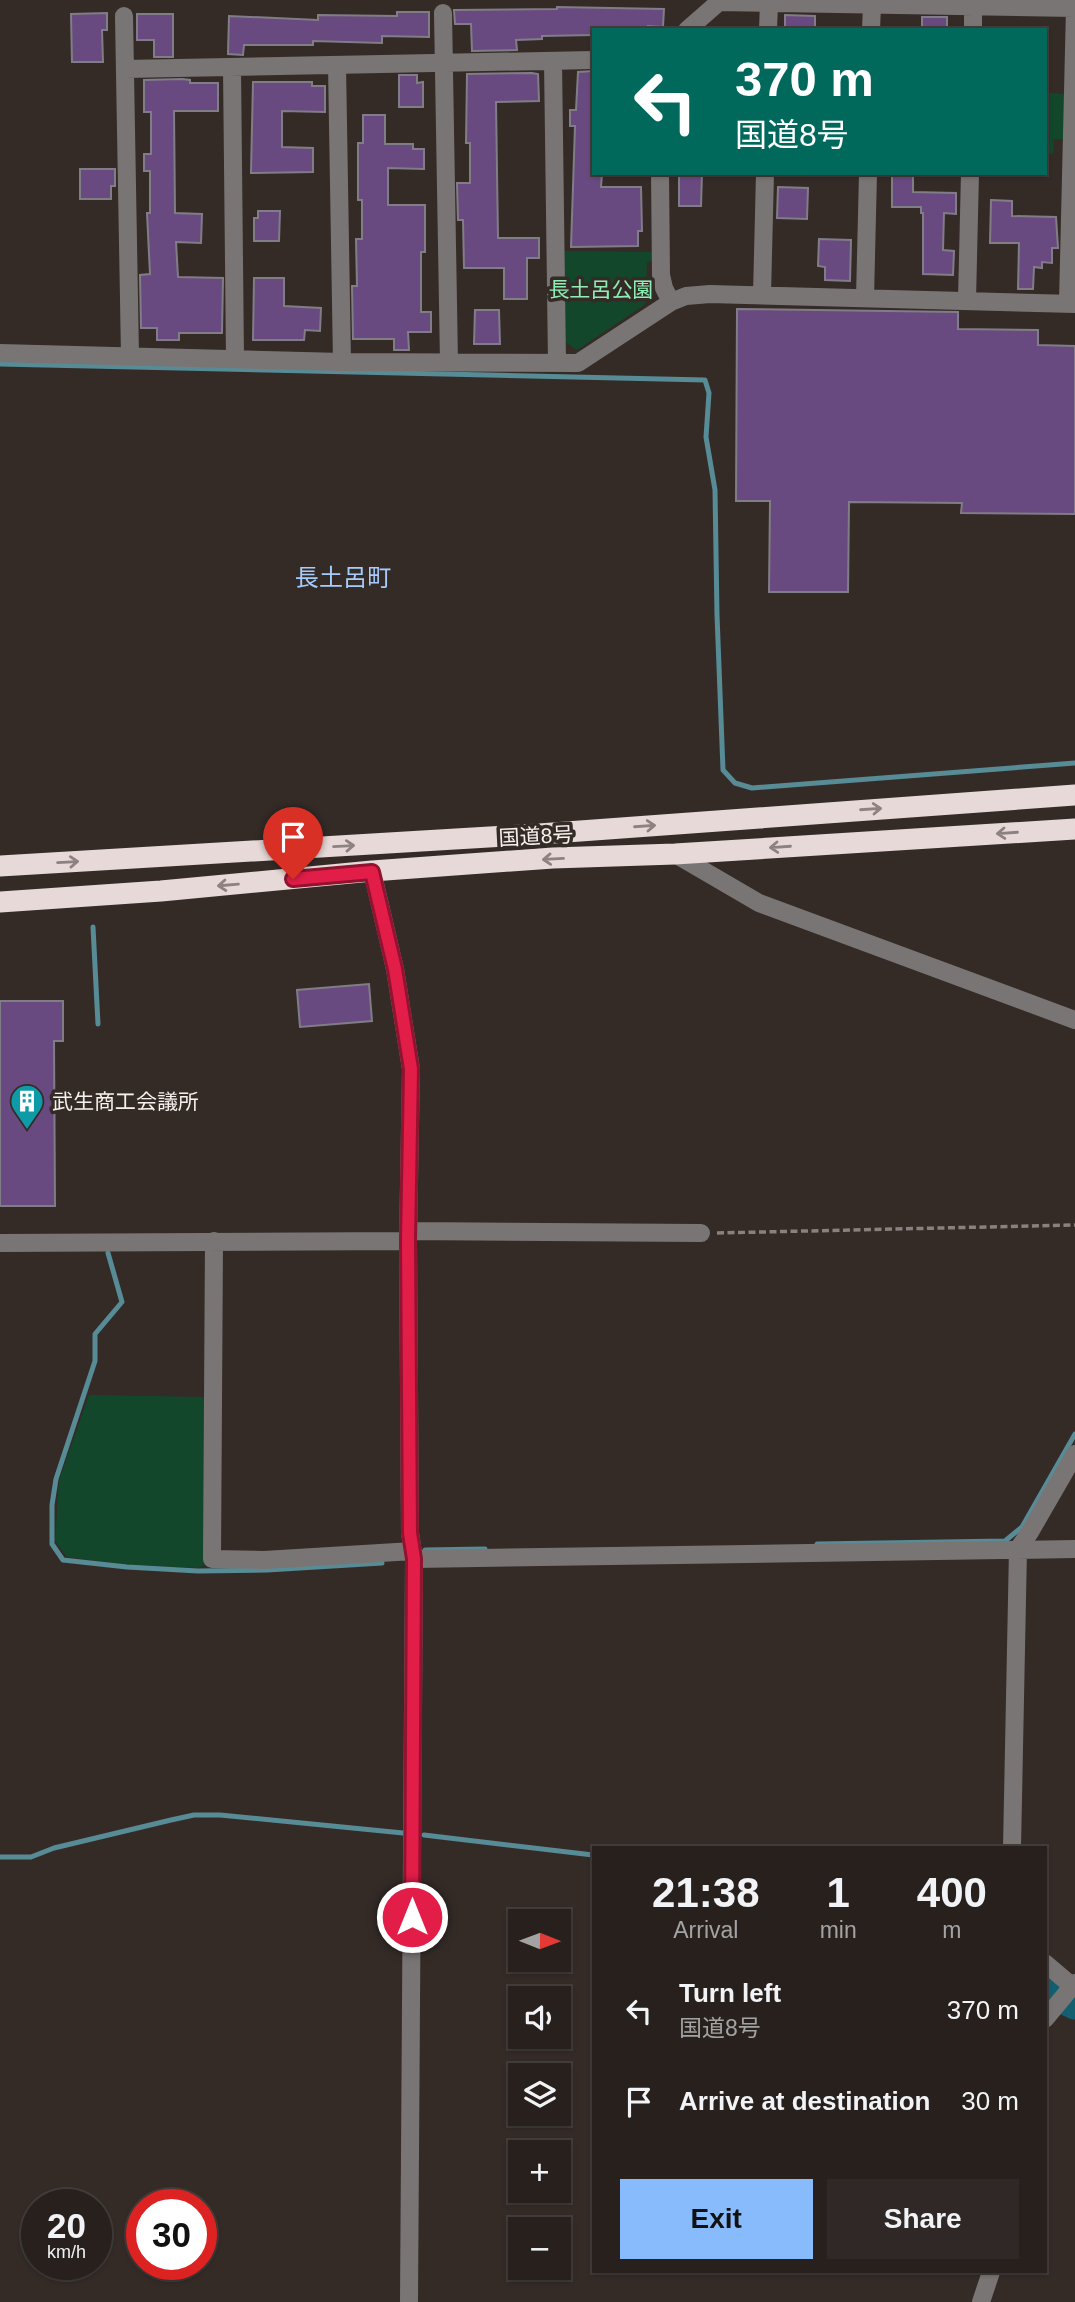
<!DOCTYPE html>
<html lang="en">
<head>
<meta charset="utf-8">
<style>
	body { margin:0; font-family:Helvetica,"Noto Sans JP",sans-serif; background:#2f2826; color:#f1f3f6; height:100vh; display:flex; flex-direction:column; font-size:26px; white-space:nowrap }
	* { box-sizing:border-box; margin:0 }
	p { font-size:23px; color:#a4a3a4 }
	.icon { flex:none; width:38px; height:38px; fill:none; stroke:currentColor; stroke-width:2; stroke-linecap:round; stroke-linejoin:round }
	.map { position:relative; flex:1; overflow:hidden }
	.details { position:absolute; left:592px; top:1846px; width:455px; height:427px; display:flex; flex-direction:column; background:#27201d; border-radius:0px; box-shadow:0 2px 5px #0004,0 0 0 2px #433e3b }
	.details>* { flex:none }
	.hud { position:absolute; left:592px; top:28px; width:455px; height:147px; border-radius:0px; box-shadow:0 2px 5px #0004,0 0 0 2px #433e3b; background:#00695c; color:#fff; overflow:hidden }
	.needle { width:46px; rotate:91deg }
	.fabs { position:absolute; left:508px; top:1909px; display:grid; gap:14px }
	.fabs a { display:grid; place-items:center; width:63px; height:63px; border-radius:0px; background:#27201d; box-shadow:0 2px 5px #0004,0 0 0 2px #433e3b; font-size:35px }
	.speed { position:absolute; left:21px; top:2189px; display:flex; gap:14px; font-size:35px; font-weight:700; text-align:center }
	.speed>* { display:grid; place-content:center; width:91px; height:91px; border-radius:50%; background:#27201d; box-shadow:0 2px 5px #0004,0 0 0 2px #433e3b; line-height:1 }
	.speed small { font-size:18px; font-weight:400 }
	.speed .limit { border:10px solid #d22; background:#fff; color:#111 }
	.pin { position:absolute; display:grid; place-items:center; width:60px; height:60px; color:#fff; margin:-72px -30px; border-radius:50% 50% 50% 0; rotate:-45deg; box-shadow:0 0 7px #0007 }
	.pin .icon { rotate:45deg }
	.me { position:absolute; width:77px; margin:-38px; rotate:0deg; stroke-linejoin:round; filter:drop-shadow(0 0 5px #0008) }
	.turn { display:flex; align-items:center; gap:24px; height:147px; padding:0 28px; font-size:32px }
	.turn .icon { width:91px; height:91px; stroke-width:2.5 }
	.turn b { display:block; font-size:49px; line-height:60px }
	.eta { display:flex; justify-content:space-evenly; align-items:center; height:119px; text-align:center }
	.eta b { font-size:42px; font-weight:600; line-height:49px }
	.primary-button { display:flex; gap:14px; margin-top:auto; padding:14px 28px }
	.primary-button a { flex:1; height:80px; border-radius:0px; background:#88bbfc; color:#111; font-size:28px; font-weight:600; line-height:80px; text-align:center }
	.primary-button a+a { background:#2f2826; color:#f1f3f6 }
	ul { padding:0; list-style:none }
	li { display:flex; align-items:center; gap:21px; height:91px; padding:0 28px }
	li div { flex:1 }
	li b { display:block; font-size:26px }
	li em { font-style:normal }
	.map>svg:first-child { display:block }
</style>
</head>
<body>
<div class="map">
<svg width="1075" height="2302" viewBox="0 0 1075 2302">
	<rect width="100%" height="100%" fill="#342b27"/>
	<path fill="#13472c" d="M1045,93L1065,94L1063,139H1054L1053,154L1045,153Z
		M564,251L653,252V261L647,262L646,289H653L650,297L643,306L577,350L565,342Z
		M89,1395L207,1397L205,1565L197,1568L129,1565L67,1557L55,1541L59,1480Z"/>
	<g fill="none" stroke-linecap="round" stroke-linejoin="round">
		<path stroke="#578b96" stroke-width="5" d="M0,364L705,380L709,393L706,437L715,490L717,615L723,770L735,783L752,788L1075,763
			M93,927L98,1024
			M108,1253L122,1302L95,1334V1361L56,1479L52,1505V1544L63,1560L127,1567L198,1571L267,1570L382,1563
			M817,1544L1005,1541L1022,1527L1075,1434
			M425,1550L485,1549
			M424,1835L593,1855
			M0,1857H31L54,1848L171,1820L194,1815H220L403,1833"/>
		<path stroke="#135f70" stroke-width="33" d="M1045,1988L1075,2003"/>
	</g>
	<path fill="#684980" stroke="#817d86" stroke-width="2" d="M557,7L664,9L663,27L648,26V30H593V35L542,36V39L516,40L517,50L472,51L471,24H455L454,10L557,9Z
		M397,12H429V37L382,36V43L313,41V45H244L243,55L228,54L229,16L318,20V15L397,16Z
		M107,13V30H102L103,62H72L71,14Z
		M137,14H173V57H154V40H137Z
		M785,15L815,16V30H785Z
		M922,17H947V30H922Z
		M593,71V173H602L601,187H641L642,231H638V246L571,247L575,126H570V110H576L578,72Z
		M532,73L538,74L539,101L496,102L498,238H539V258H527V299H504V268H464L463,220H458L457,183H470V143H466L467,74Z
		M399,75H417V83L423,82V107H399Z
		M182,79L190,80V83H218V111H174L175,213L202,214L201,243L176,242L178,277L223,278L222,333H179V340H157V328H141L140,275L150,274L147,213H150V171H144V154H151V112H144V80Z
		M253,82H312V86H325V112L282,111V147L313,148V172L251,173Z
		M363,115H385V144H413V149H424V169L388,168V205H425V252H421V312H431V332H408L409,350H394V339H353L352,286H357L356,239H362V200H358V143H363Z
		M80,169H115V186H111V199H80Z
		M679,173H702L701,206H679Z
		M892,176H913V192L956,193V214L944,213L943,250L954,251L953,275L923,274V213H921V207H892Z
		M778,187L808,188L807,219L777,218Z
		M991,200L1012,201V216L1056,217L1058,248H1052V263L1042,262V268L1034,267L1033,289H1018L1019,243H990Z
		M258,211H280L279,241H254V218H258Z
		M819,239L851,240L850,281L825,280V267L818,266Z
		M254,278H284V306L321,308L320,331L305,330L304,340H253Z
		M737,309L958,312V329L1038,330V345L1075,346V514L961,513L962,503L849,502L848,592H769L770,501H736Z
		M475,310H499L500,344H474Z
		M369,984L372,1021L300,1027L297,990Z
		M0,1001H63V1041H54L55,1206H0Z"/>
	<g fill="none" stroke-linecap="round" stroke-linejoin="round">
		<path stroke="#88817e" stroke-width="3.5" stroke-dasharray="7 3.5" stroke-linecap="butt" d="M717,1233L1075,1225"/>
		<path stroke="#7a7575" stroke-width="18" d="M443,13L449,362
			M124,16L130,356
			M687,30L719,2L1075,8
			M768,30L769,3
			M871,30L872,5
			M973,30V6
			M553,61L557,363
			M337,65L342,362
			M232,67L235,359
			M125,69L593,60
			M660,173L661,275L664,288L671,302
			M762,295L765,173
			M865,298L868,173
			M967,300L970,173
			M1068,303L1075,8
			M0,353L342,362L578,363L671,302L686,296L710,294L1075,304
			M675,854L759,903L1075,1020
			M372,871L395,969L411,1069L408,1241L410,1533L414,1559L409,2302
			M408,1231L701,1233
			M214,1241L212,1559L264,1560L413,1551
			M0,1243L408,1241
			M414,1559L1075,1549
			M1012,1848L1018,1549L1030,1532L1075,1454
			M1045,1963L1072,1986
			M1045,2019L1075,1983
			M981,2302L991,2272"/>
		<path stroke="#e6d9d8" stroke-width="21" d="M0,866L539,834L1075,795
			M0,902L161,891L372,871L553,858L675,854L1075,829"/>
	</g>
	<defs><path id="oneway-shaft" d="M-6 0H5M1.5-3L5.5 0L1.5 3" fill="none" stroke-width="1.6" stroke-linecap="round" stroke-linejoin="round" transform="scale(1.75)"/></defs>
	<g stroke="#8d8280">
		<use href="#oneway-shaft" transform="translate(871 809) rotate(-4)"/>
		<use href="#oneway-shaft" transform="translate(645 826) rotate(-4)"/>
		<use href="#oneway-shaft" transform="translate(1007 833) rotate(176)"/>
		<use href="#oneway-shaft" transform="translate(344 846) rotate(-3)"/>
		<use href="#oneway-shaft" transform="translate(780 847) rotate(176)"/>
		<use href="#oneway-shaft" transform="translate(553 859) rotate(177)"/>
		<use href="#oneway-shaft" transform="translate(68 862) rotate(-3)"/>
		<use href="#oneway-shaft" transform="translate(228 885) rotate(175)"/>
	</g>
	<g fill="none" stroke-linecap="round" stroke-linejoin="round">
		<defs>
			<path id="route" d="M293,879L372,872L395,969L411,1069L408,1241L410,1533L414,1559L412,1917"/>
		</defs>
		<use href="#route" stroke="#92132f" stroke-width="18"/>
		<use href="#route" stroke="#e11d48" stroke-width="12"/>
	</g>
	<defs>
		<symbol id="building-pin" viewBox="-11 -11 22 30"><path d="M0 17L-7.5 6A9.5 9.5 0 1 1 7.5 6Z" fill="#0f9aa8" stroke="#342b27"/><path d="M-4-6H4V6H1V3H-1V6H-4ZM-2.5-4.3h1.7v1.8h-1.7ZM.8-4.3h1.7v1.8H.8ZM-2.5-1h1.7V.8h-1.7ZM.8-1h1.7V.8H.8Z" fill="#fff"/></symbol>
	</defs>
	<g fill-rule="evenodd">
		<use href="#building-pin" x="8" y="1082" width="38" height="52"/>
	</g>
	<g text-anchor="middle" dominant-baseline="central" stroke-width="7" stroke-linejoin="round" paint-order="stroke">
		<g font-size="21" fill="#8deeb4" stroke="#342b27">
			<text x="601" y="289">長土呂公園</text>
		</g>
		<g font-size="21" fill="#f6f1ee" stroke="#342b27">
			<text transform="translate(536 836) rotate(-3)">国道8号</text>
		</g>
		<g font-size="21" fill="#f6f1ee" stroke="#342b27" text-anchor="start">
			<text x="52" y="1101">武生商工会議所</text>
		</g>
		<g font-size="24" fill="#a6ccfc" stroke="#342b27">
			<text x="343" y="577">長土呂町</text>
		</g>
	</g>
</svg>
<div class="fabs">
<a><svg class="needle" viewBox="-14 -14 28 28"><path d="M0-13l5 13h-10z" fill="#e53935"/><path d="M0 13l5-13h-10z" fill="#a4a3a4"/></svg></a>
<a><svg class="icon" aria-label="sound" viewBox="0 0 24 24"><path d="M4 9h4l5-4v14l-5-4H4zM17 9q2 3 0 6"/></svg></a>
<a><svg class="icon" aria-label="layers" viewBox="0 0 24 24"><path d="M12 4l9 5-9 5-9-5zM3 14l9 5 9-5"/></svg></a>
<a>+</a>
<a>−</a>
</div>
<div class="speed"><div>20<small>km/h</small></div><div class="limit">30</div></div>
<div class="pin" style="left:293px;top:879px;background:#d93025"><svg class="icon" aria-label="arrive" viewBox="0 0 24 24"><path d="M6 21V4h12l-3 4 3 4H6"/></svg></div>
<svg class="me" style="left:412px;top:1917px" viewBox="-20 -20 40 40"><circle r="17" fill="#e11d48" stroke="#fff" stroke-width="3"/><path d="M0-11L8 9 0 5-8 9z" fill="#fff"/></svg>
<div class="hud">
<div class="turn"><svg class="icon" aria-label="left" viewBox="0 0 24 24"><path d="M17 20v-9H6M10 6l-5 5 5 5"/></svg><div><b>370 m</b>国道8号</div></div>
</div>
<section class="details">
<div class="eta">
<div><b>21:38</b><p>Arrival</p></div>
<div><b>1</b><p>min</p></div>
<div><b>400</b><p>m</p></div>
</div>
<ul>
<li><svg class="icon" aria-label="left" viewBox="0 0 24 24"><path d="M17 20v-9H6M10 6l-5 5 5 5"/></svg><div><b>Turn left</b><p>国道8号</p></div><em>370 m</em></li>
<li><svg class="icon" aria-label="arrive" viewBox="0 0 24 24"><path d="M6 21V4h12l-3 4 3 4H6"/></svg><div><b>Arrive at destination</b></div><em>30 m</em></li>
</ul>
<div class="primary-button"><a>Exit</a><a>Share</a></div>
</section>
</div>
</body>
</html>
